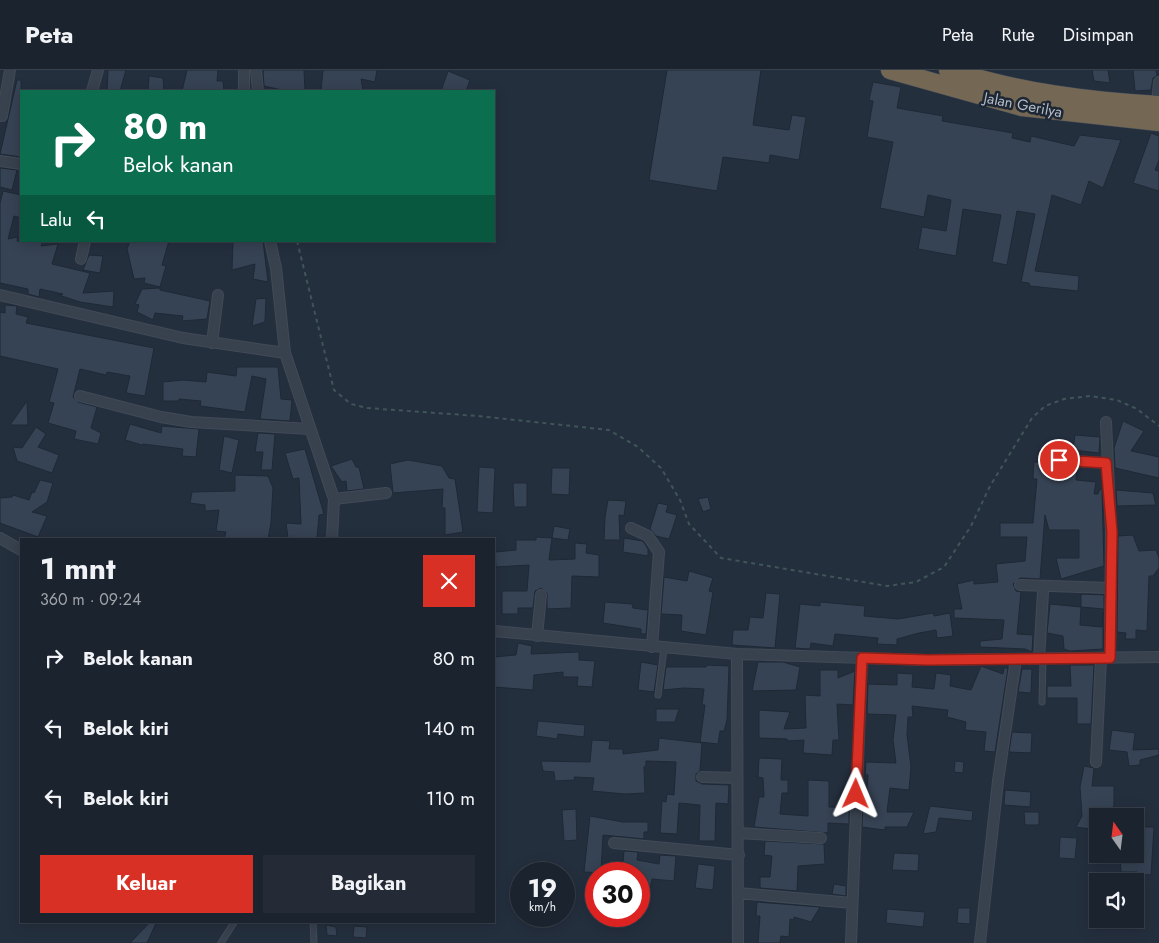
<!DOCTYPE html>
<html lang="id">
<head>
<meta charset="utf-8">
<style>
	body { margin:0; font-family:Jost,sans-serif; background:#242b36; color:#f1f3f6; height:100vh; display:flex; flex-direction:column; font-size:19px; white-space:nowrap }
	* { box-sizing:border-box; margin:0 }
	p { font-size:16px; color:#a0a4aa }
	.icon { flex:none; width:28px; height:28px; fill:none; stroke:currentColor; stroke-width:2; stroke-linecap:round; stroke-linejoin:round }
	.map { position:relative; flex:1; overflow:hidden }
	.drawer { position:absolute; left:20px; top:468px; width:475px; height:385px; display:flex; flex-direction:column; background:#1b232e; border-radius:0px; box-shadow:0 2px 12px #0003,0 0 0 1px #39404a }
	.drawer>* { flex:none }
	.guide { position:absolute; left:20px; top:20px; width:475px; height:152px; border-radius:0px; box-shadow:0 2px 12px #0003,0 0 0 1px #39404a; background:#0b6e4f; color:#fff; overflow:hidden }
	.needle { width:32px; rotate:346deg }
	.tools { position:absolute; left:1089px; top:738px; display:grid; gap:10px }
	.tools a { display:grid; place-items:center; width:55px; height:55px; border-radius:0px; background:#1b232e; box-shadow:0 2px 12px #0003,0 0 0 1px #39404a; font-size:25px }
	.speed { position:absolute; left:510px; top:792px; display:flex; gap:10px; font-size:25px; font-weight:700; text-align:center }
	.speed>* { display:grid; place-content:center; width:65px; height:65px; border-radius:50%; background:#1b232e; box-shadow:0 2px 12px #0003,0 0 0 1px #39404a; line-height:1 }
	.speed small { font-size:12px; font-weight:400 }
	.speed .limit { border:8px solid #d22; background:#fff; color:#111 }
	.pin { position:absolute; display:grid; place-items:center; width:42px; height:42px; color:#fff; margin:-21px; border:2px solid #fff; border-radius:50%; box-shadow:0 1px 5px #0007 }
	.me { position:absolute; width:55px; margin:-28px; rotate:1deg; stroke-linejoin:round; filter:drop-shadow(0 0 4px #0008) }
	.turn { display:flex; align-items:center; gap:18px; height:105px; padding:0 20px; font-size:22px }
	.turn .icon { width:65px; height:65px; stroke-width:2.5 }
	.turn b { display:block; font-size:35px; line-height:42px }
	.then { display:flex; align-items:center; height:48px; padding:0 20px; background:#0003; gap:10px; font-size:19px }
	.round { display:grid; place-items:center; flex:none; width:52px; height:52px; border-radius:0px; background:#242b36 }
	.overview { display:flex; align-items:center; justify-content:space-between; height:85px; padding:0 20px }
	h1 { font-size:30px; font-weight:700; line-height:38px }
	.primary-button { display:flex; gap:10px; margin-top:auto; padding:10px 20px }
	.primary-button a { flex:1; height:58px; border-radius:0px; background:#d93025; color:#fff; font-size:20px; font-weight:700; line-height:58px; text-align:center }
	.primary-button a+a { background:#242b36; color:#f1f3f6 }
	ul { padding:0; list-style:none }
	li { display:flex; align-items:center; gap:15px; height:70px; padding:0 20px }
	li div { flex:1 }
	li b { display:block; font-size:19px }
	li em { font-style:normal }
	header { display:flex; align-items:center; gap:30px; box-sizing:border-box; height:70px; padding:0 25px; background:#1b232e; border-bottom:1px solid #39404a }
	header strong { font-size:24px }
	nav { display:flex; gap:28px; margin-inline-start:auto; font-size:18px }
	.map>svg:first-child { display:block }
</style>
</head>
<body>
<header>
<strong>Peta</strong>
<nav><a>Peta</a><a>Rute</a><a>Disimpan</a></nav>
</header>
<div class="map">
<svg width="1159" height="873" viewBox="0 0 1159 873">
	<rect width="100%" height="100%" fill="#242f3e"/>
	<path fill="#364354" stroke="#1f2835" d="M108,0H126L120,21H107Z
		M187,0H218L217,11H223L224,21H182Z
		M263,0H304L305,20H282L264,16Z
		M323,0H377L375,12L361,9L363,20H321Z
		M667,0H761L753,55L789,60L792,45L806,47L799,90L770,85L769,93L723,87L717,121L649,110Z
		M1092,0H1108L1110,13L1094,11Z
		M1133,0H1156L1157,6L1153,8L1151,20L1135,21Z
		M448,1L470,10L466,21H441Z
		M149,6L163,8L164,21H148Z
		M17,10H21V87L0,84Z
		M873,12L901,17L897,38L943,46L942,51L1013,63L1012,68L1030,72L1031,66L1074,76L1080,65L1121,70L1103,118L1089,111L1081,135L1052,125L1035,201L1079,206L1078,221L1030,216L1029,213L1021,212L1035,144L1017,141L1007,195L992,192L1001,145L963,139L956,186L918,179L922,157L946,161L951,130L928,125L924,147L880,138L893,72L867,67L873,31L869,30Z
		M1151,63L1159,66V90L1155,100L1159,101V121L1133,113Z
		M0,98L17,100L12,120L0,117Z
		M3,121L21,125V148L14,146L8,169L18,167L17,171H43L41,176L58,174L52,194L90,203L83,223L114,221L113,237L80,232L59,225L63,224L40,219L39,227L28,224V219L0,213V133Z
		M130,171H169L162,195L166,196L160,217L144,213L145,208L134,209L127,179Z
		M233,171H263L268,212L253,209L255,194L232,200Z
		M89,185L103,186L100,203L83,200Z
		M160,218V220L210,231L207,249L182,251L183,246L155,243L153,250L137,242L139,235L135,234L142,219Z
		M266,228L265,252L252,256L256,229Z
		M5,235L17,236L16,244L28,247L26,253L154,278L145,326L126,323L130,306L107,302L106,305L80,299L73,327L78,332L97,337L91,358L101,363L98,374L74,369L76,361L48,353L54,333L49,332L58,299L0,286V242L5,243Z
		M237,297H278L281,329L292,330L290,351L260,349L266,309L252,306L245,342L200,336L201,331L179,329V331H163V312L183,310L206,312L207,302L236,306Z
		M27,331L28,355H10Z
		M1123,351L1144,361L1131,381L1159,387V408L1115,398L1114,378Z
		M130,354L161,363L162,356L199,359L196,387L182,386L183,379L143,374L142,375L125,370Z
		M36,357L46,364L38,377L59,385L52,403L17,391L13,377L22,378Z
		M258,363L275,364L272,400H261L263,382H255Z
		M1075,365L1100,367L1099,383L1073,380Z
		M224,366L239,370L232,403L219,400Z
		M305,379L324,444L319,445L317,469L288,468L286,453L301,454L299,408L293,409L285,383Z
		M352,389L356,397H359L364,419L347,421L346,411L342,412L331,396Z
		M408,390L442,396L449,408L455,409L463,462L445,465V438H442L443,419L393,423L390,394Z
		M1034,392H1046V404L1051,409L1057,406L1059,397L1077,398L1076,410L1096,412L1094,424H1098L1100,419H1102L1104,496L1061,509L1056,488H1079V460H1049L1045,445L1040,509L1020,508L1013,514L1016,521L1021,522L1017,564L1033,565L1032,582L1025,579L980,577V571L1002,569L1004,550L954,548V539H962L957,514L974,510V514L998,512L996,494L1025,491L1027,467H1000V453H1033L1037,409H1033Z
		M479,397L495,398L493,443L477,442Z
		M552,398H570L569,425L551,424Z
		M235,405L268,406L273,418L271,453L268,469H224L226,462L216,461L219,440L205,441V435L190,433L192,422L235,421Z
		M40,410L53,413L47,432L32,442L47,446L38,467L0,453V428L12,427L13,425L29,430L32,422L34,423Z
		M513,413H527V437H514Z
		M1116,420L1153,423L1156,435L1117,436Z
		M708,427L711,439L703,442L698,429Z
		M608,430L626,431L624,446L619,445L620,470H604L605,447Z
		M658,433L668,435L666,442L677,445L669,469L656,466L650,459Z
		M554,456L570,459L568,470L552,468Z
		M1133,465L1139,481L1156,480L1159,488V498L1153,506H1149L1147,561L1136,560V569H1125L1126,563L1117,562L1118,466Z
		M536,467L552,468L549,490L575,489V473L587,474L586,483L599,485V507L572,506L571,538L547,539V523L541,518L535,521L533,538H518V544H502V521H527L529,495L496,497L495,482L516,480V470H536Z
		M624,468L643,471L648,479V486L623,482Z
		M689,501L713,508L709,521L713,522L706,565L681,561L682,545L661,544L664,507L687,511Z
		M766,523L780,524L775,578L732,575L733,560H748L750,547L763,548Z
		M1081,524L1104,525V539L1081,537Z
		M605,532L632,534L633,538L648,540L646,564H641V559L603,553Z
		M820,532L865,536L864,546L898,549L933,543L934,546L950,543L953,566L937,568L936,560L919,563L897,569V575L877,574L878,568L835,564L833,576L811,573L810,579L795,578L800,534L820,536Z
		M1050,534L1081,537L1080,555L1102,557L1103,542V579L1070,581L1064,579L1063,566L1047,563Z
		M518,573L532,576L531,584L579,582V590L595,591L592,617L577,616L578,607H563V602L534,605L533,620L494,617V587L516,585Z
		M641,592L658,595L654,622L638,620Z
		M758,592H783L800,597L796,620L752,621Z
		M707,595L729,596L727,650L724,661H720L718,674L700,672L705,635H702L704,619L684,618L663,620L666,597H706Z
		M1070,595H1094L1091,654H1077V628H1047V616H1071Z
		M981,596L1003,604L1004,598H1008L995,682L984,681L986,662L965,660L966,652L947,647L948,640L912,636L913,647H908L907,664L911,697L909,720L890,718L887,742H914L907,757H885V760L862,757L863,730L866,731L868,705L865,704L866,692L896,693L893,670L896,645L867,644L868,614L897,615V603L913,604L912,617L934,619L936,603L951,605L950,616L971,620Z
		M1022,599H1032L1031,623L1018,622Z
		M820,600H838V608L855,601L853,635L837,634L839,670H833L832,685L803,683L804,670L787,671V669L759,668V640L790,642L784,659L806,658L805,625L820,626Z
		M656,639H679L675,652H656Z
		M538,651L585,655L584,667L558,664L557,669L536,666Z
		M1112,660L1135,663L1133,680L1159,679V685L1140,690V695L1129,696L1127,682L1109,680Z
		M1012,662L1032,663L1031,683L1009,682Z
		M659,668L702,673L700,701L696,704V711L702,714L729,715L728,734L716,733L715,771H699L700,735L679,733L677,764L660,763L662,731L666,732L667,724L674,725L676,692L646,691V696L644,697L645,723L625,724L592,721L594,708L574,707L575,710L555,711L554,702L543,701L541,691L590,692L592,670L610,671L609,679H623V684L658,680Z
		M759,688L782,689L781,710H788V723H782L780,744L808,746V710L829,711V737L849,738V754L828,753V763L754,757L759,727H764L763,708L758,707Z
		M955,691L964,692L963,703L954,702Z
		M1084,696L1094,698L1092,716H1114V737L1110,738V746H1090V759L1076,757L1082,746L1080,717Z
		M1005,720L1031,722L1030,737L1004,735Z
		M930,736L973,741L972,751L939,748L936,762L923,764Z
		M576,739L577,770L564,771L562,740Z
		M1024,742H1039V755H1025Z
		M590,746L623,752H648V762H644V769L603,765L601,803L584,802Z
		M1141,757H1154L1151,805L1137,804V802H1121L1120,784L1140,783Z
		M1060,767L1077,768L1075,789L1059,788Z
		M765,771L824,774L825,794L798,796L797,821L760,818V807H770L772,786L764,785Z
		M624,781L638,782L637,790L659,794L660,785L676,786L674,811L652,809L650,820L639,819V804L622,802Z
		M894,783L919,784L918,801L892,800Z
		M698,794L715,796L713,820L695,818Z
		M834,814L846,816V826L832,824Z
		M757,832L820,837L811,852L794,847V850L790,849L789,867L781,866L780,873H758L760,846H756Z
		M958,838H970V854L957,853Z
		M887,839L925,842L923,857L886,853Z
		M151,851H157L147,873H130Z
		M326,855L336,857L337,866L327,865Z
		M354,856L367,857L366,868L353,867Z"/>
	<g fill="none" stroke-linecap="round" stroke-linejoin="round">
		<defs>
			<path id="lane" d="M658,625L664,579
				M1042,632L1043,589
				M313,851L314,873
				M221,873L235,851"/>
			<path id="street" d="M244,0V21
				M256,0L258,21
				M92,21L98,0
				M1157,35L1159,12
				M2,46L10,0
				M0,91L21,94
				M270,171L276,198L285,283L334,429L332,469
				M81,189L85,171
				M0,225L183,268L285,283
				M212,273L218,225
				M80,326L161,347L191,352L310,359
				M1106,352L1111,462L1110,588
				M1052,402L1053,393L1056,390L1106,393
				M334,429L386,423
				M631,458L648,466L659,482L652,577
				M0,468L21,480
				M1020,515L1111,518
				M494,561L737,584L928,590L1159,587
				M537,566L541,525
				M737,584L738,873
				M1039,589L1043,522
				M1096,692L1101,588
				M702,707L737,708
				M738,763L821,768
				M614,773L739,785
				M738,823L852,833
				M851,873L862,588
				M980,873L998,711L1016,589"/>
			<path id="highway" d="M890,0L1022,37L1159,52
				M948,0C1021,22 1084,31 1159,35"/>
		</defs>
		<use href="#lane" stroke="#414a57" stroke-width="7"/>
		<use href="#street" stroke="#414a57" stroke-width="12"/>
		<use href="#highway" stroke="#434c59" stroke-width="19"/>
		<path stroke="#3f5557" stroke-width="2" stroke-dasharray="4 4" stroke-linecap="butt" d="M297,171L334,320L351,334L367,338L478,346L609,360L638,377L661,398L680,430L689,454L721,488L887,516L916,512L944,497L971,456L990,416L1032,348L1045,336L1064,329L1090,326L1117,330L1137,339L1159,356"/>
		<use href="#lane" stroke="#38414e" stroke-width="5"/>
		<use href="#street" stroke="#38414e" stroke-width="10"/>
		<use href="#highway" stroke="#746855" stroke-width="18"/>
	</g>
	<g fill="none" stroke-linecap="round" stroke-linejoin="round">
		<defs>
			<path id="route" d="M856,724L862,588L928,590L1110,588L1112,462L1106,393L1059,390"/>
		</defs>
		<use href="#route" stroke="#8d1f18" stroke-width="12"/>
		<use href="#route" stroke="#d93025" stroke-width="9"/>
	</g>
	<g text-anchor="middle" dominant-baseline="central" stroke-width="5" stroke-linejoin="round" paint-order="stroke">
		<g font-size="15" fill="#b4bcc9" stroke="#1d2633">
			<text transform="translate(1023 35) rotate(11)">Jalan Gerilya</text>
		</g>
	</g>
</svg>
<div class="tools">
<a><svg class="needle" viewBox="-14 -14 28 28"><path d="M0-13l5 13h-10z" fill="#e53935"/><path d="M0 13l5-13h-10z" fill="#a0a4aa"/></svg></a>
<a><svg class="icon" aria-label="sound" viewBox="0 0 24 24"><path d="M4 9h4l5-4v14l-5-4H4zM17 9q2 3 0 6"/></svg></a>
</div>
<div class="speed"><div>19<small>km/h</small></div><div class="limit">30</div></div>
<div class="pin" style="left:1059px;top:390px;background:#d93025"><svg class="icon" aria-label="arrive" viewBox="0 0 24 24"><path d="M6 21V4h12l-3 4 3 4H6"/></svg></div>
<svg class="me" style="left:856px;top:724px" viewBox="-20 -20 40 40"><path d="M0-17L14 15 0 8-14 15z" fill="#d93025" stroke="#fff" stroke-width="4"/></svg>
<div class="guide">
<div class="turn"><svg class="icon" aria-label="right" viewBox="0 0 24 24"><path d="M7 20v-9h11M14 6l5 5-5 5"/></svg><div><b>80 m</b>Belok kanan</div></div>
<div class="then">Lalu<svg class="icon" aria-label="left" viewBox="0 0 24 24"><path d="M17 20v-9H6M10 6l-5 5 5 5"/></svg></div>
</div>
<section class="drawer">
<div class="overview"><div><h1>1 mnt</h1><p>360 m · 09:24</p></div><a class="round" style="background:#d93025;color:#fff"><svg class="icon" aria-label="close" viewBox="0 0 24 24"><path d="M6 6l12 12M18 6L6 18"/></svg></a></div>
<ul>
<li><svg class="icon" aria-label="right" viewBox="0 0 24 24"><path d="M7 20v-9h11M14 6l5 5-5 5"/></svg><div><b>Belok kanan</b></div><em>80 m</em></li>
<li><svg class="icon" aria-label="left" viewBox="0 0 24 24"><path d="M17 20v-9H6M10 6l-5 5 5 5"/></svg><div><b>Belok kiri</b></div><em>140 m</em></li>
<li><svg class="icon" aria-label="left" viewBox="0 0 24 24"><path d="M17 20v-9H6M10 6l-5 5 5 5"/></svg><div><b>Belok kiri</b></div><em>110 m</em></li>
</ul>
<div class="primary-button"><a>Keluar</a><a>Bagikan</a></div>
</section>
</div>
</body>
</html>
